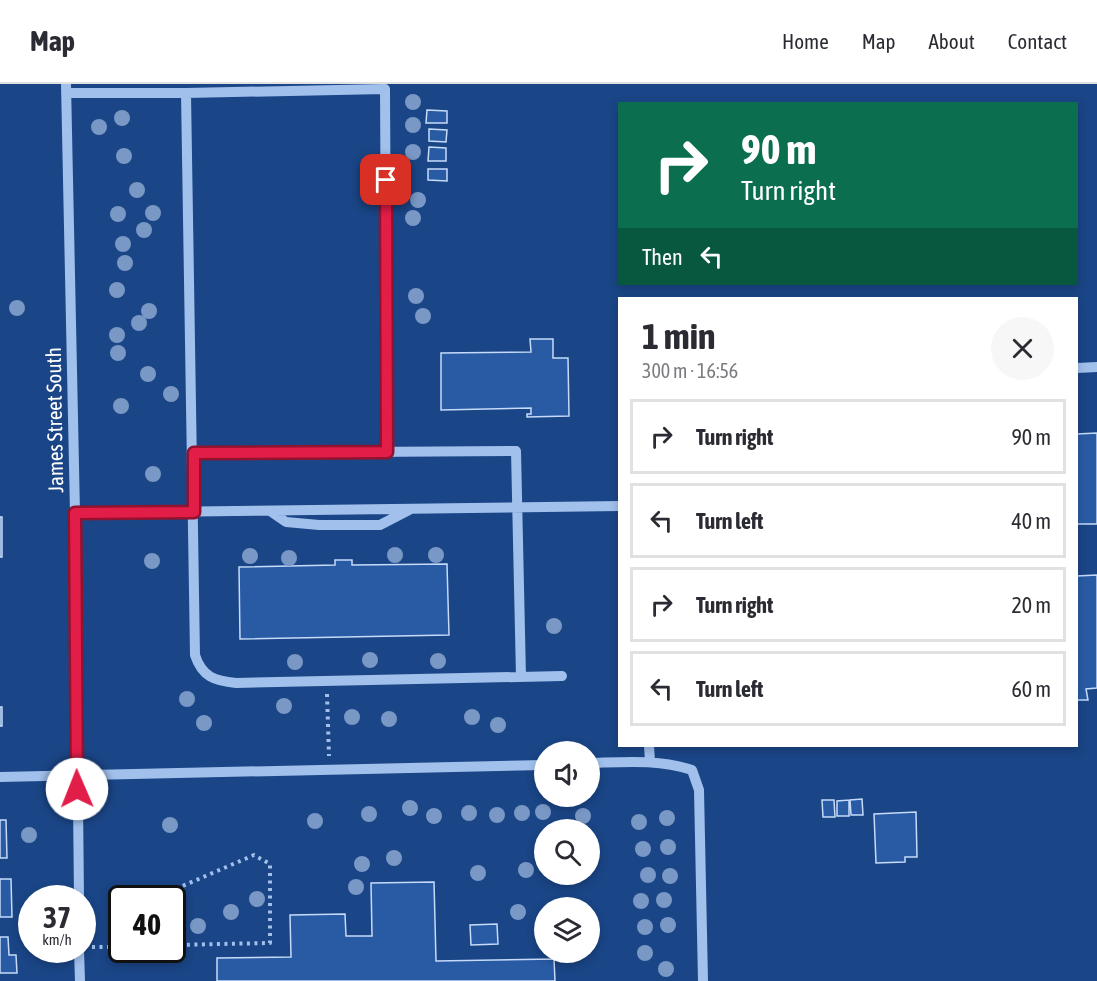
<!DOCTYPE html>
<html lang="en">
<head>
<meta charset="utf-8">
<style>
	body { margin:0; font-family:"Asap Condensed",sans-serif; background:#f7f7f7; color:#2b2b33; height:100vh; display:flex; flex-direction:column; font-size:22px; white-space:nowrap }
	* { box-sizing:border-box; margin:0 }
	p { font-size:20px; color:#7c7c81 }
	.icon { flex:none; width:33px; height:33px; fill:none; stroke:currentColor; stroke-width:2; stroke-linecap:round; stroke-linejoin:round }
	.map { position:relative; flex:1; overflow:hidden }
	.sheet { position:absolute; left:618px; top:213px; width:460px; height:450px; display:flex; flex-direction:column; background:#fff; border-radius:0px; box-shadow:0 3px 9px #0003 }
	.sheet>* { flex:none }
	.hud { position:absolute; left:618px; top:18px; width:460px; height:183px; border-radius:0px; box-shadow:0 3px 9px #0003; background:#0b6e4f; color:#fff; overflow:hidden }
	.controls { position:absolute; left:534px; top:657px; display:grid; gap:12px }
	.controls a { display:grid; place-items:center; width:66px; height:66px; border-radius:50%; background:#fff; box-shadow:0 3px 9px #0003; font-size:30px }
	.speed { position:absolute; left:18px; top:801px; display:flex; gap:12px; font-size:30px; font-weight:700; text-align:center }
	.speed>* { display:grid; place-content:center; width:78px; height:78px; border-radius:50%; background:#fff; box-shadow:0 3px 9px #0003; line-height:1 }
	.speed small { font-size:15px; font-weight:400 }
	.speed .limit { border:3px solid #111; border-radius:9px; background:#fff; color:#111 }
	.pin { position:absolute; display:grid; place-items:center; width:51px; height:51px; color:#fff; margin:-26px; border-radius:12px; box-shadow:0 3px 9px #0006 }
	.me { position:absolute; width:66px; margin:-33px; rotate:359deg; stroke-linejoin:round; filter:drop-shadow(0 0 4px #0008) }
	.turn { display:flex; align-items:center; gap:21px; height:126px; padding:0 24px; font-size:27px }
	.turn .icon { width:78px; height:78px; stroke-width:2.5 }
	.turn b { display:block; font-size:42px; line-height:51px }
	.then { display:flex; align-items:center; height:57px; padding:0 24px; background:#0003; gap:12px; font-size:22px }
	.round { display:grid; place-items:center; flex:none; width:63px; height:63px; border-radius:32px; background:#f7f7f7 }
	.head { display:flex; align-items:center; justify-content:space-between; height:102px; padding:0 24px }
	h1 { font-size:36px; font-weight:700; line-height:45px }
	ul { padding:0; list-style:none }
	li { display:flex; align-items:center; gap:18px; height:75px; margin:0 12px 9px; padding:0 12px; border:3px solid #e1e1e2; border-radius:0px }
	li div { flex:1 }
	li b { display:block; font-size:22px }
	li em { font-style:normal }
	header { display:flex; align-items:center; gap:36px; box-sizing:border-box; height:84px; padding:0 30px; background:#fff; border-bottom:2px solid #e1e1e2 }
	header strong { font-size:28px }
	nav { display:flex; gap:33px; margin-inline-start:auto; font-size:21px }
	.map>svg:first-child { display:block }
</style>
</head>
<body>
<header>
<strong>Map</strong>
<nav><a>Home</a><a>Map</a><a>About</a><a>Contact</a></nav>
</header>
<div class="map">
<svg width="1097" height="897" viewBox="0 0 1097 897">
	<rect width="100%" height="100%" fill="#1a4586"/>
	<path fill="#295ba4" stroke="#c6dbf9" stroke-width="1.5" d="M427,26L447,27V39H426Z
		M429,45L447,46L446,58L429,57Z
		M429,63L446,64V77H428Z
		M428,85H447V97L428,96Z
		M530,255H553V274H568L569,332L527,333V330H531V324L441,326V269L531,268Z
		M1097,349V440H1077V350Z
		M0,433H2V473H0Z
		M335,476H352V481L447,480L449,551L240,555L239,483L335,481Z
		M1097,491V604L1086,605L1088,616H1077V492Z
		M0,623H2V642H0Z
		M862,715L863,731H851L850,716Z
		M822,716H834L835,733H823Z
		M849,716V732H837V717Z
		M916,728L917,773H905V778L876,779L874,730Z
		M0,736H6L7,774H0Z
		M0,795H11L12,833H0Z
		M434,798L436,877L554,875L555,897H217V874L291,873L290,831L345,830L346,852H372L371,799Z
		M497,840L498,860L471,861L470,841Z
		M0,853H8L9,871H16L17,889H0Z"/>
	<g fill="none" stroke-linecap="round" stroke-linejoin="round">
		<path stroke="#a1c0ec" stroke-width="4" stroke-dasharray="3 4.5" stroke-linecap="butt" d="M327,610L329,672
			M164,814L178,804L254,771L270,780V859L172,861
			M92,863H122"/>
		<path stroke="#a1c0ec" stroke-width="10" d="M66,0L75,429L79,814
			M66,9H186L195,571C202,593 215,597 236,599L562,592
			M186,9L385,5L387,368
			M1077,284L1097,283
			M194,369L516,367L521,593
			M270,427L286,438L319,441H380L409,426
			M75,429L620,422
			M649,662L650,677
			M590,679C625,678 658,675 692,686L699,706L703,897
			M0,693L544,681
			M79,866L80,897"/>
	</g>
	<g fill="#7998c5">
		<circle cx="413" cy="18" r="8"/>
		<circle cx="122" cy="34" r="8"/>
		<circle cx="413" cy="41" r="8"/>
		<circle cx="99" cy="43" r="8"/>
		<circle cx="413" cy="68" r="8"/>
		<circle cx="124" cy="72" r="8"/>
		<circle cx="137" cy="106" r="8"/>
		<circle cx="418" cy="116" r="8"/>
		<circle cx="153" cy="129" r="8"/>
		<circle cx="118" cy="130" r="8"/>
		<circle cx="413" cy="134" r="8"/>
		<circle cx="144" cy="146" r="8"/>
		<circle cx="123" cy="160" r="8"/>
		<circle cx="125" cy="179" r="8"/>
		<circle cx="117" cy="206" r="8"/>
		<circle cx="416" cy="212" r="8"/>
		<circle cx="17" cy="224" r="8"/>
		<circle cx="149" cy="227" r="8"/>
		<circle cx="423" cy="232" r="8"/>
		<circle cx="139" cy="239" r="8"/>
		<circle cx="117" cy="251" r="8"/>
		<circle cx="118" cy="269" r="8"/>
		<circle cx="148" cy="290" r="8"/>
		<circle cx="171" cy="310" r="8"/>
		<circle cx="121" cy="322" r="8"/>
		<circle cx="153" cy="390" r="8"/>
		<circle cx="395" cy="471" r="8"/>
		<circle cx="436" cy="471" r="8"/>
		<circle cx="250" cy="472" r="8"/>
		<circle cx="289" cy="474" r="8"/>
		<circle cx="152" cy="477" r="8"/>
		<circle cx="554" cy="542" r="8"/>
		<circle cx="370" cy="576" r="8"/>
		<circle cx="438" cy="577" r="8"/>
		<circle cx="295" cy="578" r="8"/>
		<circle cx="187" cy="615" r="8"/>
		<circle cx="284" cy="622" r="8"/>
		<circle cx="352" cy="633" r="8"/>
		<circle cx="472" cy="633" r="8"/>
		<circle cx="389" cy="635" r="8"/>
		<circle cx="204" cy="639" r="8"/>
		<circle cx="498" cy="641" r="8"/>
		<circle cx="410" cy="724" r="8"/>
		<circle cx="543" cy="728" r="8"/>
		<circle cx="469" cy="729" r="8"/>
		<circle cx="522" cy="729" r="8"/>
		<circle cx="369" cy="730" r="8"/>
		<circle cx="497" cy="731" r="8"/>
		<circle cx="434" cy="732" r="8"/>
		<circle cx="583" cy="732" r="8"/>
		<circle cx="667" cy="734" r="8"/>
		<circle cx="315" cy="737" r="8"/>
		<circle cx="639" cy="738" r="8"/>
		<circle cx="170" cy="741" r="8"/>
		<circle cx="29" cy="751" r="8"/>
		<circle cx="668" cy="763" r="8"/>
		<circle cx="643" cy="765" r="8"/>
		<circle cx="394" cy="774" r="8"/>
		<circle cx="362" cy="780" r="8"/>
		<circle cx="526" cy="786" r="8"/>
		<circle cx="478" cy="789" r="8"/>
		<circle cx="648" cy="791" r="8"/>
		<circle cx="670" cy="792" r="8"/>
		<circle cx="356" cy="803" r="8"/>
		<circle cx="257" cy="815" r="8"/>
		<circle cx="664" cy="816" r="8"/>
		<circle cx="641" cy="817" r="8"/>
		<circle cx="231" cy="828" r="8"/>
		<circle cx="518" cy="828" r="8"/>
		<circle cx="668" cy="841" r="8"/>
		<circle cx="198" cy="842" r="8"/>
		<circle cx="645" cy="843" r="8"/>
		<circle cx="645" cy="869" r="8"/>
		<circle cx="666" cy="885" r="8"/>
	</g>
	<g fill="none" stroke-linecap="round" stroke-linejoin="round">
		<defs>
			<path id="route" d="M77,705L75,429L194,428V369L387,368L386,96"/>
		</defs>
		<use href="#route" stroke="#92132f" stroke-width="15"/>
		<use href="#route" stroke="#e11d48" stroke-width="10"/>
	</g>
	<g text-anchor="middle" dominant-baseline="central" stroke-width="6" stroke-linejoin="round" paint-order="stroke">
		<g font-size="21" fill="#fff" stroke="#1a4586">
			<text transform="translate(54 336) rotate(-91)">James Street South</text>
		</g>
	</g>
</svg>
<div class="controls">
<a><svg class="icon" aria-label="sound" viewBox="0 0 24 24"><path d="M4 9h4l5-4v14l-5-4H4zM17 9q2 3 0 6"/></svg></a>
<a><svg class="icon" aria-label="search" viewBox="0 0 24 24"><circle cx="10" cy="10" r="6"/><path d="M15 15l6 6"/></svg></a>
<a><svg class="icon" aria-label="layers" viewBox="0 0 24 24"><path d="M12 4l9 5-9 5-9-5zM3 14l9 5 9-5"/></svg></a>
</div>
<div class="speed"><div>37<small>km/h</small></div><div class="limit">40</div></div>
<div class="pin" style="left:386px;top:96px;background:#d93025"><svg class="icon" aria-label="arrive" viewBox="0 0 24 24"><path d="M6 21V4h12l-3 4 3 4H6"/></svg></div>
<svg class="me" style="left:77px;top:705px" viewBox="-20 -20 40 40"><circle r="19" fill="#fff"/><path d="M0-13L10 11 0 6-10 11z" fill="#e11d48"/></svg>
<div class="hud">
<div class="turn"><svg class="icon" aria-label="right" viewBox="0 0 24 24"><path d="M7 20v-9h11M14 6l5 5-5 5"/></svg><div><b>90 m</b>Turn right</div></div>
<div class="then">Then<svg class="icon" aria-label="left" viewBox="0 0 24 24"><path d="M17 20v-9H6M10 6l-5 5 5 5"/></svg></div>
</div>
<section class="sheet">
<div class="head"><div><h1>1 min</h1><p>300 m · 16:56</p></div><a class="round"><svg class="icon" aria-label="close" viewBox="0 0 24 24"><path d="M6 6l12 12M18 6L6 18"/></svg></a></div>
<ul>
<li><svg class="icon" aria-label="right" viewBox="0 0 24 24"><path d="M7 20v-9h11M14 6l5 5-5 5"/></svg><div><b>Turn right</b></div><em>90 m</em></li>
<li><svg class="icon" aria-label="left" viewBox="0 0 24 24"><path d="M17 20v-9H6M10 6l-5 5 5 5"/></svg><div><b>Turn left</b></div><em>40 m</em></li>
<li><svg class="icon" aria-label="right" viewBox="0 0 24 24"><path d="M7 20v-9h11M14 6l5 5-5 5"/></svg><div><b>Turn right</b></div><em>20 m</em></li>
<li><svg class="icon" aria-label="left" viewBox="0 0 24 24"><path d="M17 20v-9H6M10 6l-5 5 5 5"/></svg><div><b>Turn left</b></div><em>60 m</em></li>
</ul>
</section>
</div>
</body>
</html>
